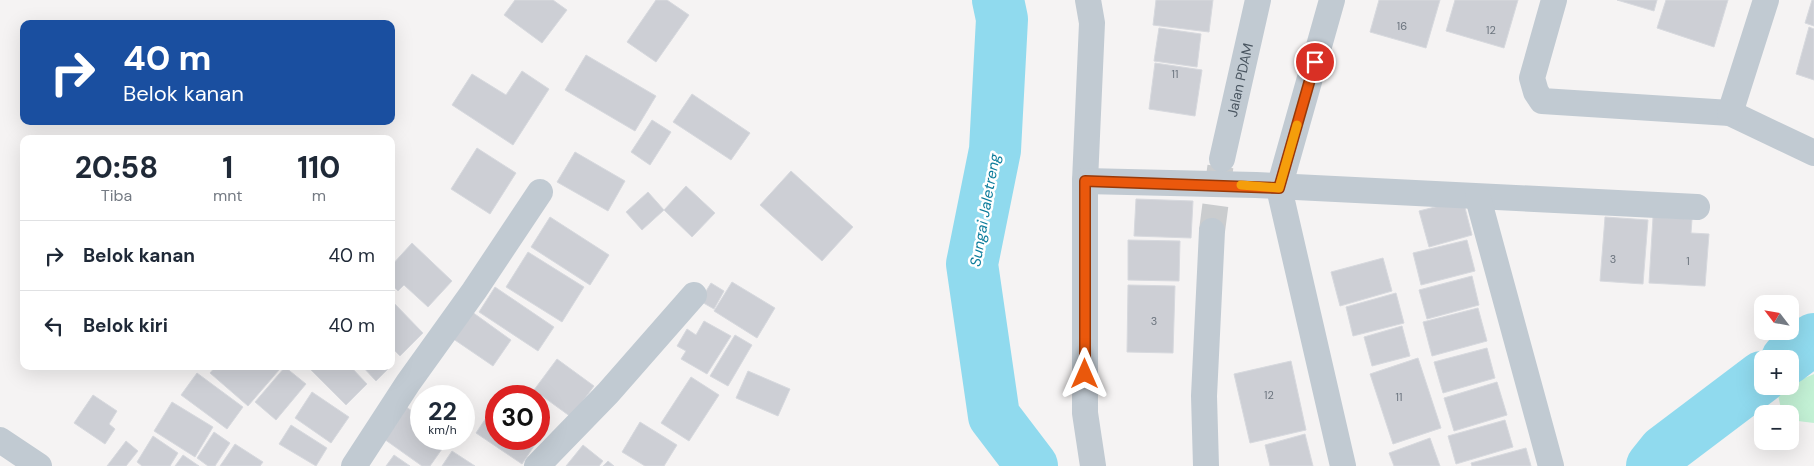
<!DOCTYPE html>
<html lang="id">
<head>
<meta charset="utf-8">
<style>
	body { margin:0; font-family:"DM Sans",sans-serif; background:#f6f6f7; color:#1f2937; height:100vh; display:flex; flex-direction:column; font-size:19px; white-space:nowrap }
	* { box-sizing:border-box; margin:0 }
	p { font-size:16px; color:#747a83 }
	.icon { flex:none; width:28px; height:28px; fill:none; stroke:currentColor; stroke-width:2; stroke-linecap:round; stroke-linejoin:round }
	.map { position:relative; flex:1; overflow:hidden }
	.drawer { position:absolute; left:20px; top:135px; width:375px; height:235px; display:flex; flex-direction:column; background:#fff; border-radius:10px; box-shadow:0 5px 20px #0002 }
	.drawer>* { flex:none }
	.guide { position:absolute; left:20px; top:20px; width:375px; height:105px; border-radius:10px; box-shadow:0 5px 20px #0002; background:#1a4fa0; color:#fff; overflow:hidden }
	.needle { width:32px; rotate:301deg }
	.controls { position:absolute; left:1754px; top:295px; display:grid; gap:10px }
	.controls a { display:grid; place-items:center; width:45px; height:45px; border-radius:10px; background:#fff; box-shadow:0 5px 20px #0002; font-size:25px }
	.speed { position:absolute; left:410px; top:385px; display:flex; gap:10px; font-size:25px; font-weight:700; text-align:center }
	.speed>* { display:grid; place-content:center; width:65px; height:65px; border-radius:50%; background:#fff; box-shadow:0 5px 20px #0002; line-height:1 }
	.speed small { font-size:12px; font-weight:400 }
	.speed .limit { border:8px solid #d22; background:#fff; color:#111 }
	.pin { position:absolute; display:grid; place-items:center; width:42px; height:42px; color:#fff; margin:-21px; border:2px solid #fff; border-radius:50%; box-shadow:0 1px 5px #0007 }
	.me { position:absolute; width:55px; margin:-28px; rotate:0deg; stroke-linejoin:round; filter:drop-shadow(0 0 4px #0008) }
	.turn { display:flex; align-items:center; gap:18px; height:105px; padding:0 20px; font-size:22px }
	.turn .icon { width:65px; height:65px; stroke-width:2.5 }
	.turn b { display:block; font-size:35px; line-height:42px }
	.eta { display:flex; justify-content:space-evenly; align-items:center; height:85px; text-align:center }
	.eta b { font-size:30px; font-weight:700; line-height:35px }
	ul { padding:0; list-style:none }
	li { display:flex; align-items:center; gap:15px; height:70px; padding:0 20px; border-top:1px solid #e0e1e3 }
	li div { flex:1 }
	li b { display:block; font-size:19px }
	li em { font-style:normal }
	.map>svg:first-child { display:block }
</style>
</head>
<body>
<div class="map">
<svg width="1814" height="466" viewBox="0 0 1814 466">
	<rect width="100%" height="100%" fill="#f5f3f3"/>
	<path fill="#c3f1d5" d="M1814,374V423L1790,420V414H1782L1777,390Z"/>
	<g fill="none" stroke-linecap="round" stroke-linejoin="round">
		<path stroke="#90daee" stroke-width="52" d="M998,0L1002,19L995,150L972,264L994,416L1032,466
			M1787,359L1814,339
			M1652,466L1664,451L1762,377"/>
	</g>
	<path fill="#cdcfd5" stroke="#d7d9de" d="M515,0H553L567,10L542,43L504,15Z
		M656,0H667L689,15L656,62L627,42Z
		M1156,0H1213L1209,32L1153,25Z
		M1379,0H1440L1426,48L1370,32Z
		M1455,0H1518L1504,48L1446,31Z
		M1617,0H1657L1654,11Z
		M1666,0H1728L1714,47L1657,28Z
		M1812,0H1814V26L1805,23Z
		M1809,27L1814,29V80L1796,74Z
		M1159,28L1201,34L1197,67L1154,61Z
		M586,55L656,96L635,131L565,90Z
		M1155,63L1202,70L1195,116L1149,109Z
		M522,71L549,89L513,145L452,105L472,74L506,95Z
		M692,94L750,133L731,160L673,122Z
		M652,120L671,132L650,165L631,152Z
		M477,148L516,173L490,214L451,189Z
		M575,152L625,181L608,211L557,182Z
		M791,171L853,227L822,261L760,205Z
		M686,186L715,213L692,237L664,210Z
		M648,192L664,210L642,230L626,212Z
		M1136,199L1193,201L1191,238L1134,236Z
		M1463,200L1472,235L1429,247L1419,211Z
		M550,217L609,255L590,285L531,247Z
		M1605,217L1648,220L1643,284L1600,281Z
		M1653,217L1692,219L1691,233L1709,234L1705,286L1649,283Z
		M1128,240L1180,241L1179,281L1128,280Z
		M1467,240L1475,271L1421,285L1413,253Z
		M412,243L452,281L428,307L404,285L398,291L391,284V266Z
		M528,252L584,287L562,322L506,287Z
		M1383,258L1392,291L1340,306L1331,272Z
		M1472,276L1479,305L1427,319L1419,290Z
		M732,282L775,308L757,338L714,311Z
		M711,283L724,291L714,309L700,301Z
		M1128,285L1175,286L1173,353L1127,352Z
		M495,287L554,327L538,351L479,312Z
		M1396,293L1404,323L1353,336L1346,307Z
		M391,300L423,333L400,356L391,347Z
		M1478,308L1487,341L1432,356L1423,322Z
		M468,309L511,340L493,366L449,336Z
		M704,321L731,336L707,374L681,359L686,351L677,346L687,329L696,335Z
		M1402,326L1410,356L1372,366L1364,337Z
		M735,335L752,345L728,386L710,376Z
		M1487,348L1495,378L1443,393L1434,362Z
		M1418,358L1441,428L1393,444L1370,374Z
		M557,359L594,386L571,417L534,390Z
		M1291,361L1306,430L1250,443L1234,374Z
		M216,366H275L279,370L248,406L210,373Z
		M311,366H350L367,384L346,405L309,368Z
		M362,366H391L376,381Z
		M285,367L306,384L276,420L255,402Z
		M748,371L790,389L778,416L736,398Z
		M197,373L243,407L227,429L181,395Z
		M691,377L719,395L689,441L661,423Z
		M1497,382L1507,415L1454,431L1444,398Z
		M312,392L349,417L331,443L295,418Z
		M93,395L117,411L109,424L115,429L105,444L74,423Z
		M172,402L213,427L195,457L154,431Z
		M400,402L421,418V439H449L430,466H422L377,434Z
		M494,406L496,408V439L540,437L522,464L476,433Z
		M1505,420L1513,447L1456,464L1448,436Z
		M640,422L677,445L664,466H645L622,452Z
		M291,425L327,448L316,466L279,444Z
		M214,432L230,443L215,466H208L197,458Z
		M1305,434L1313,466H1270L1265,445Z
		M153,436L178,453L170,466H142L137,462Z
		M1430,438L1440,466H1394L1389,453Z
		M126,441L138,451L126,466H107Z
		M235,444L263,462L260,466H220Z
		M583,445L603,461L599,466H566Z
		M1526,448L1531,466H1472L1471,463Z
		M452,451L475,466H442Z
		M183,455L199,466H175Z
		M394,455L410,466H386Z
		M608,461L614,466H603Z"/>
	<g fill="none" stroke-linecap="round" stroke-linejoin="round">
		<path stroke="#caccce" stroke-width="26" stroke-dasharray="26 13" stroke-linecap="butt" d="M1212,231L1221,162"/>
		<g stroke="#c1cad2" stroke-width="26">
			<path d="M1088,0L1092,23L1085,181V413L1093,466"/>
			<path d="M1332,0L1279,188L1343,466"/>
			<path d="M1554,0L1532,78L1536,92L1542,101L1730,113L1814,153"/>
			<path d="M1730,113L1766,0"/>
			<path id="s1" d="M1222,159L1258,0"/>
			<path d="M1085,181L1256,185L1697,207"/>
			<path d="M1478,198L1551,466"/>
			<path d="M0,440L39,466"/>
			<path d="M354,466L408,383L474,291L540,192"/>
			<path d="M537,466L608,393L694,295"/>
			<path d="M1206,466L1204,396L1212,231"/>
		</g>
	</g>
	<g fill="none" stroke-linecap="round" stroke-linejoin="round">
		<defs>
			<path id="route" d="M1085,374V181L1279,188L1315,62"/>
		</defs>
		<use href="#route" stroke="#983908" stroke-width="12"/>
		<use href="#route" stroke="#ea580c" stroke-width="9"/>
		<path stroke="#f59e0b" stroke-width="9" d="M1241,185L1279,188L1297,125"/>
	</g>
	<g text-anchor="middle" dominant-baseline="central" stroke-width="5" stroke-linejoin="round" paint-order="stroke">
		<g font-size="11" fill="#6b747e">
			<text x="1402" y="26">16</text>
			<text x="1491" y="30">12</text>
			<text x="1175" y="74">11</text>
			<text x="1613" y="259">3</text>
			<text x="1688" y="261">1</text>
			<text x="1154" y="321">3</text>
			<text x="1269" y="395">12</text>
			<text x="1399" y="397">11</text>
		</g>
		<g font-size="14" fill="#4a5661" stroke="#fff">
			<text stroke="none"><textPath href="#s1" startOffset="81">Jalan PDAM</textPath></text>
		</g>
		<g font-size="15" font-style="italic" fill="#0c7c9b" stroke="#fff">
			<text transform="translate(985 210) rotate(-80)">Sungai Jaletreng</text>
		</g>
	</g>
</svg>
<div class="controls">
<a><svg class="needle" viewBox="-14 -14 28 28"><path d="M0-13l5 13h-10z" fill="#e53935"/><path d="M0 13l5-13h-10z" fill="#747a83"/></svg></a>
<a>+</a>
<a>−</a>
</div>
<div class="speed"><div>22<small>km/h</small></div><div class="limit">30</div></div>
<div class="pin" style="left:1315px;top:62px;background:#d93025"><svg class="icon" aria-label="arrive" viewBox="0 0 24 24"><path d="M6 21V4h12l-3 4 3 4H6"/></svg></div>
<svg class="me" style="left:1085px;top:374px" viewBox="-20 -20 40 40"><path d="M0-17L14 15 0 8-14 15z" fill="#ea580c" stroke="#fff" stroke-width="4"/></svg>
<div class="guide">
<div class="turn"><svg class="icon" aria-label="right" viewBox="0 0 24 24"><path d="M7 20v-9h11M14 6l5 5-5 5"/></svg><div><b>40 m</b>Belok kanan</div></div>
</div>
<section class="drawer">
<div class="eta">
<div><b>20:58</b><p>Tiba</p></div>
<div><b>1</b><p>mnt</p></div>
<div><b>110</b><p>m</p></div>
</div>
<ul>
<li><svg class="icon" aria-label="right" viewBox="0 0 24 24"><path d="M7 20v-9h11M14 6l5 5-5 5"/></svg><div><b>Belok kanan</b></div><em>40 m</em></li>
<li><svg class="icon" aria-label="left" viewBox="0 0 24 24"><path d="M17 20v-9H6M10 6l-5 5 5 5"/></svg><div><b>Belok kiri</b></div><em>40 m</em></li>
</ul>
</section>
</div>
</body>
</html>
